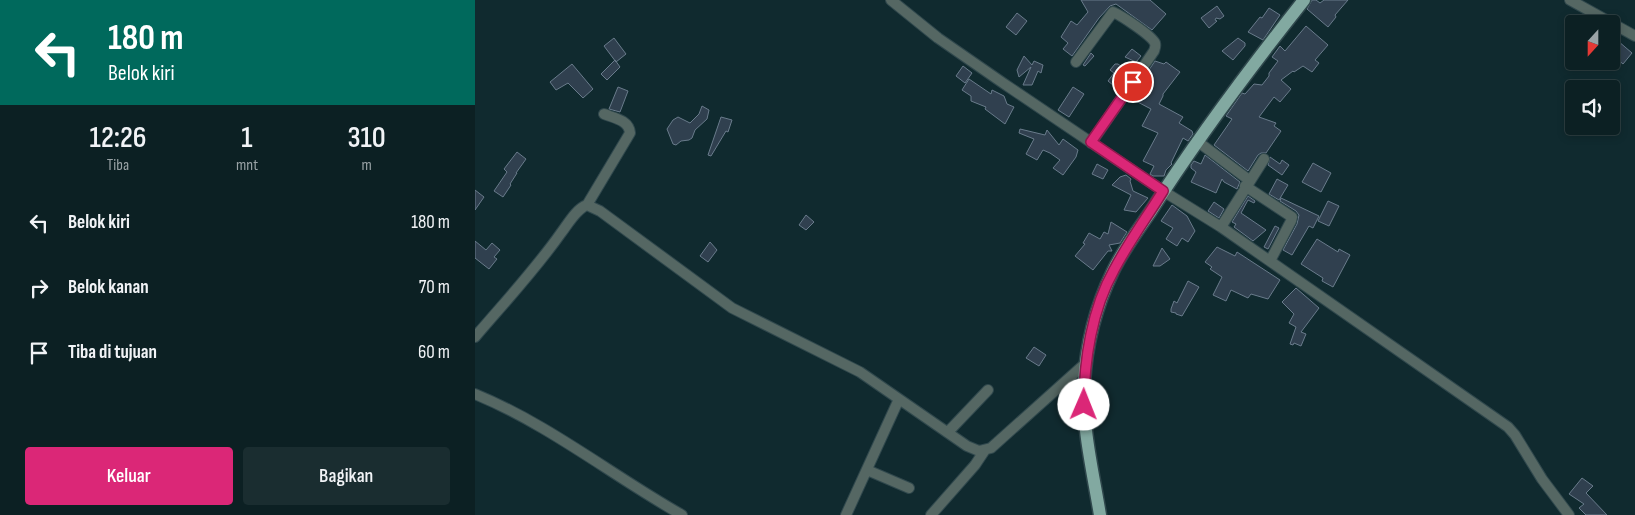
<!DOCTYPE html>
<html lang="id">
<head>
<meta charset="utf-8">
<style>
	body { margin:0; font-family:"Sofia Sans Condensed",sans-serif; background:#1a2d30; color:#f1f3f6; height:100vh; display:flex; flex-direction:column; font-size:19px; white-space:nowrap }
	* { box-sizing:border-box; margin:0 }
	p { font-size:16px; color:#9aa3a6 }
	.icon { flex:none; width:28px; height:28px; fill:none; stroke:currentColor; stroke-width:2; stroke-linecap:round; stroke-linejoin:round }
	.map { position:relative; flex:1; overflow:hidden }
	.sheet { display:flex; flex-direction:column; background:#0c2023; width:475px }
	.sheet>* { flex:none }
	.guide { background:#00695c; color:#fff; overflow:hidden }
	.needle { width:32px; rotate:201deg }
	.fabs { position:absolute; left:1090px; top:15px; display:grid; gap:10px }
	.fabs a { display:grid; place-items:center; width:55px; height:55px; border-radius:5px; background:#0c2023; box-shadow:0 2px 8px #0003,0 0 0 1px #2c3e41; font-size:25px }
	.pin { position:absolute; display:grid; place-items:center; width:42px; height:42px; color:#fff; margin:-21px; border:2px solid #fff; border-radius:50%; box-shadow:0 1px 5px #0007 }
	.me { position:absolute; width:55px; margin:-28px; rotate:1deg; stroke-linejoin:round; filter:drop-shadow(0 0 4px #0008) }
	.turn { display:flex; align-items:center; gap:18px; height:105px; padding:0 25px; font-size:22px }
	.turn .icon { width:65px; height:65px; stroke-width:2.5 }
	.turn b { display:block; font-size:35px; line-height:42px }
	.eta { display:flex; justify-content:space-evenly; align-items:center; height:85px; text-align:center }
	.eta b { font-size:30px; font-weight:600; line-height:35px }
	.action { display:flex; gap:10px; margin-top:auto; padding:10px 25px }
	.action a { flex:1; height:58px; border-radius:5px; background:#db2777; color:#fff; font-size:20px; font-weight:600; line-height:58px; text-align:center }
	.action a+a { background:#1a2d30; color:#f1f3f6 }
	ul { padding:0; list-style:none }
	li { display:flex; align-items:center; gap:15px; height:65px; padding:0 25px }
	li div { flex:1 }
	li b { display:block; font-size:19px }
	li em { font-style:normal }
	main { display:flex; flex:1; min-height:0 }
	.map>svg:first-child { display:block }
</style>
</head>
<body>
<main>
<section class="sheet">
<div class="guide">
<div class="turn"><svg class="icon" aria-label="left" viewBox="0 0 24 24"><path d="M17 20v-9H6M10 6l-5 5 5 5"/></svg><div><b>180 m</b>Belok kiri</div></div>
</div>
<div class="eta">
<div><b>12:26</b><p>Tiba</p></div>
<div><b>1</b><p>mnt</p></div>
<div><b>310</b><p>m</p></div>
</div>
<ul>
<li><svg class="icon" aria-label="left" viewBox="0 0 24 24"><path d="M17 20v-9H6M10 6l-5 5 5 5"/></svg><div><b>Belok kiri</b></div><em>180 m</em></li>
<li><svg class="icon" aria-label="right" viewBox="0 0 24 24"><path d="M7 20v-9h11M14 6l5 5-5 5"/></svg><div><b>Belok kanan</b></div><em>70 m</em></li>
<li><svg class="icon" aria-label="arrive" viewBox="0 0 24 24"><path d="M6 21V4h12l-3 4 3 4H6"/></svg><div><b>Tiba di tujuan</b></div><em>60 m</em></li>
</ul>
<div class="action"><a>Keluar</a><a>Bagikan</a></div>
</section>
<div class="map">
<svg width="1160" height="515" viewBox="0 0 1160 515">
	<rect width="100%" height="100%" fill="#102a2f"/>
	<path fill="#30404f" stroke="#697b8b" d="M606,0H675L691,14L677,30L641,4L635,6L624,18L597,56L588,49L593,43L586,37L596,21L602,25L613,12Z
		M837,0H841L845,3L849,0H873L860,15L861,17L853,27L832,9Z
		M742,6L749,16L745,19L741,18L740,20L742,21L734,28L726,18Z
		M794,8L805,15L788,40L773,32L785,17L787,18Z
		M542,13L552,21L541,35L531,27Z
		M831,26L853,45L840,60L844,63L837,72L828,66L819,72L818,71L806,80L816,89L805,102L799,97L784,117L801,123L799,126L806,131L791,153H786L783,155L773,171L739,145L757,119L751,116L767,93L770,94L779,84L787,85L794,76V73L803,61L797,57L805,46L810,51Z
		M1136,35L1157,53L1148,64L1136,54Z
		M139,38L151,54L141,62L129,46Z
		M763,38L770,43V46L758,60L747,51Z
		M657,49L666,56L661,62L650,57Z
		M616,53L619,56L610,66L608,65Z
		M549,56L557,65L559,61L568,65L566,73L563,71L557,85H548L556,67L544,77L542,70Z
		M140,60L145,67L132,80L126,74Z
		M680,61L689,64L691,62L705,72L688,94V96L684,104L708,117L704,123L717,131L718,134L713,141L708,138L696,163L697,164L691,170L689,176H678L675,174L679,166L668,161L683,133L667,126L676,109L655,98Z
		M97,64L118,89L108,98L93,83L81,90L75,82Z
		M640,64H643L655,73L644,90L633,81L639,73L635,70Z
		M488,66L497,73L490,83L481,76Z
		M494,79L516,94L517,90L529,96L532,104L539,107L530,124L510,109L511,107L496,101V96L487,90Z
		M143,87L153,91L145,112L134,109Z
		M598,87L609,94L594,117L583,110Z
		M227,106L234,110L232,119L220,130L217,138L214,140L206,141L201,145L198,144L192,129L198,120L203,117L215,123L224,114Z
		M246,117L257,120L253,132L251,131L236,156L233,155Z
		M545,129L570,135L572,130L584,145L588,139L603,150L601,157L588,175L578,168L585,160L575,153L568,150L562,160L551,154L559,139L544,133Z
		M42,152L51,159L41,173H42L35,184L36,185L28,197L19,191L32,172L29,169Z
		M730,155L765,182L762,189L749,182L747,179L741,193L716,182L721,172L716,168V165L719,161L726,164Z
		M795,157L805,164L807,160L814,165L807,175L793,165Z
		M838,163L856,173L846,192L827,182Z
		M622,164L633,170L628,179L617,174Z
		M651,175L656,179L655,181L658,191L673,198L661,212L649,210L656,195L637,185L645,177Z
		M802,179L813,185L804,200L794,194Z
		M0,190L9,197L0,210Z
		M773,196L780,201L779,203L773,200L766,213L791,230L778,241L759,227L761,224L757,222Z
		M806,198L844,216L838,228L834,226L817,255L808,250L822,224L824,215L821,211L805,201Z
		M853,201L864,206L854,226L843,221Z
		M739,202L749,209L744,218L733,211Z
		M697,205L712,216L720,231L713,242L707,238L702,246L691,239L698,228L686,221Z
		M331,215L339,222L331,230L324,225Z
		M636,222L652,232L645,243L634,245L637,251H633L618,270L600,256L610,244L608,243L614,233L625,239L629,232L633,234Z
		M800,226L804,228L793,249L789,247Z
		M842,239L863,252L864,249L875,255L858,287L847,281L848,278L826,264Z
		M0,241L11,250L17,243L25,250L19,257L22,259L14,269L0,258Z
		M235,242L242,250L233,262L225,256Z
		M742,247L760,256L762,252L805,280L793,299L776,294L773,298L756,290L751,301L738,295L747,277L735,269L737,267L730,262Z
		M687,248L695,259L685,266H678Z
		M713,281L724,287L707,316L701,314V313L696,312V309L699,301L702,303Z
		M821,288L844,308L826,332L831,334L826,346L819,343L818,345L815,344L821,327L814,323L819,314L807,302Z
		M559,347L571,355L564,366L551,358Z
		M1107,478L1118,486L1111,493L1132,515H1111L1104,508L1109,504L1094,494Z"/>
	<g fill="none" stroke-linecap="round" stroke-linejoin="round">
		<defs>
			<path id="minor" d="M416,0L463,38L528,83L688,191L746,227L1033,427L1040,435L1067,479L1094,515
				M1095,0L1160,36
				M601,62L638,12C647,16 676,35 680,43C681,46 680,48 679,51L616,143
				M722,141L774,180
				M770,186L817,217L816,221L795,261
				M112,205L155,133C154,120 139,118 129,114
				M746,227L789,159
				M0,337C29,303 60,270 86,233C93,224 101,209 112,205L125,211L257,308L385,372L492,446L504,451L516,448L612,362
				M0,394C73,424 138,476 207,515
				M473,432L513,390
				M392,470L434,488
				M371,515L424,399
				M456,515L500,465L510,450"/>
			<path id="major" d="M625,515C618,472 607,428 609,384C611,346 621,306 638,271C648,250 663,230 676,211C723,137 775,68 829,0"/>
		</defs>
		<use href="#minor" stroke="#30484d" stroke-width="12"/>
		<use href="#major" stroke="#30484d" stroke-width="15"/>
		<use href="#minor" stroke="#556763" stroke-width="10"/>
		<use href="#major" stroke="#82a9a1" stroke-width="12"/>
	</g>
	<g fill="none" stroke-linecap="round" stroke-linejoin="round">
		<defs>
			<path id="route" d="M609,405C609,360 617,309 639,270C653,243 672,217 688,191L616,142L658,82"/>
		</defs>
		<use href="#route" stroke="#8e194d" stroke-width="12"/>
		<use href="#route" stroke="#db2777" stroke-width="9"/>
	</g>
</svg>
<div class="fabs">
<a><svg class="needle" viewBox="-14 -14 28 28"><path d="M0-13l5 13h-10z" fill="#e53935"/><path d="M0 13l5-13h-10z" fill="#9aa3a6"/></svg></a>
<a><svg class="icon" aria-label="sound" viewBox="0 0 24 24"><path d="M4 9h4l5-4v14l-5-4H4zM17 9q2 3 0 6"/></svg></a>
</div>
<div class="pin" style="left:658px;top:82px;background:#d93025"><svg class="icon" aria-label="arrive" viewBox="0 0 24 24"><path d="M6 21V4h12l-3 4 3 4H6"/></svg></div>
<svg class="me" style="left:609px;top:405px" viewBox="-20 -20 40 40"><circle r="19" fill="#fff"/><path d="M0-13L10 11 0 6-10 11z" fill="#db2777"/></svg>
</div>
</main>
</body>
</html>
